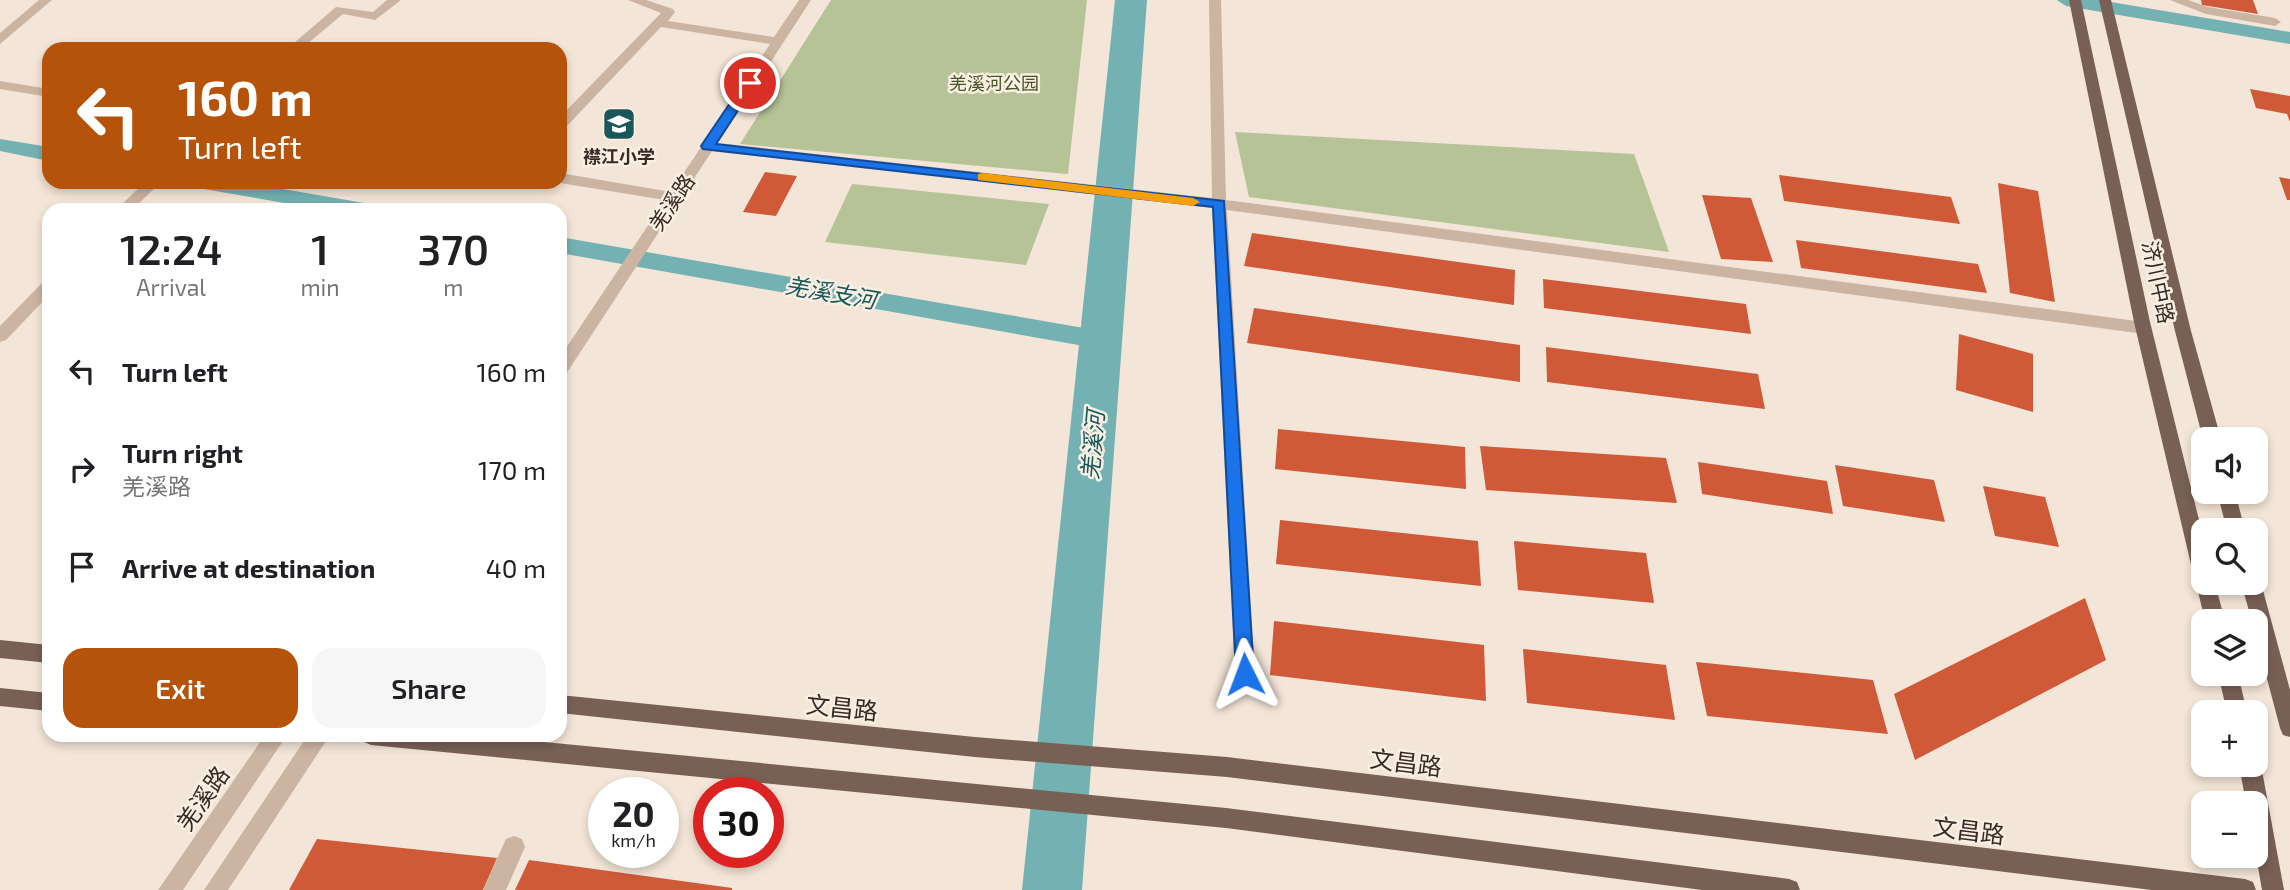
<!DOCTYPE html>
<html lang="en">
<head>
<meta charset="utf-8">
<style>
	body { margin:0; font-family:"Exo 2","Noto Sans SC",sans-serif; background:#f6f6f6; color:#202124; height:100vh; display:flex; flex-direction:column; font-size:26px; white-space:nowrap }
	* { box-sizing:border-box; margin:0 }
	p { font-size:23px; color:#757577 }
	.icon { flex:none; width:38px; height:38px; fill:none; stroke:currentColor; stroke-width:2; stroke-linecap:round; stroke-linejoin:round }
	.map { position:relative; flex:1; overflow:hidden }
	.panel { position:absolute; left:42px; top:203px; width:525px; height:539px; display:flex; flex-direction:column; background:#fff; border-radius:21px; box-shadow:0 4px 10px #0003 }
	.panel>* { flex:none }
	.guide { position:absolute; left:42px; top:42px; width:525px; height:147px; border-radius:21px; box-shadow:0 4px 10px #0003; background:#b45309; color:#fff; overflow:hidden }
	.buttons { position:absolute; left:2191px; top:427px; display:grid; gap:14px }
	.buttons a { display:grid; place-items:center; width:77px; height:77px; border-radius:14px; background:#fff; box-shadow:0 4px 10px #0003; font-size:35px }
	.speed { position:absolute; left:588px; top:777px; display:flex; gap:14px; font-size:35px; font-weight:700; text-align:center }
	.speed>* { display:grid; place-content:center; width:91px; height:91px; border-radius:50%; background:#fff; box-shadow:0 4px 10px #0003; line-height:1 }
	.speed small { font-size:18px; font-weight:400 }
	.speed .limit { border:10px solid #d22; background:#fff; color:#111 }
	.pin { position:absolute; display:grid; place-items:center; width:60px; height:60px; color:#fff; margin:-30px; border:4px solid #fff; border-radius:50%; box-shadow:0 2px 7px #0007 }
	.me { position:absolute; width:77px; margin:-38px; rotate:357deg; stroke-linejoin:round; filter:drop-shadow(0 0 5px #0008) }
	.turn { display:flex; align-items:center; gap:24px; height:147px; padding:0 21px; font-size:32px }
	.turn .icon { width:91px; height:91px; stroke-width:2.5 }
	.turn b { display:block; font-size:49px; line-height:60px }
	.eta { display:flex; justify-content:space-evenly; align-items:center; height:119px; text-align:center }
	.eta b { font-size:42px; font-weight:600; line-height:49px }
	.button { display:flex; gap:14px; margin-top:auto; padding:14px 21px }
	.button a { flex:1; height:80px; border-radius:21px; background:#b45309; color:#fff; font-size:28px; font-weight:600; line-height:80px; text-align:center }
	.button a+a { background:#f6f6f6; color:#202124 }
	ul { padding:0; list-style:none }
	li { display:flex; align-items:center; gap:21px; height:98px; padding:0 21px }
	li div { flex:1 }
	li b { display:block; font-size:26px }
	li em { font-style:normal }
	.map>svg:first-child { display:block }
</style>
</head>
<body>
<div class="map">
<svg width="2290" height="890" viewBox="0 0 2290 890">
	<rect width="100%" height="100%" fill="#f3e5d7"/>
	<path fill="#b5c396" d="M831,0H1087L1068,174L740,144Z
		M1235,132L1634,154L1669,252L1249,197Z
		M852,184L1049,204L1026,265L825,242Z"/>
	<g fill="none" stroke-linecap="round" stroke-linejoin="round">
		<path fill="#74b1b2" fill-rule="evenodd" d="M2057,0H2099L2290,32V44L2066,6Z
			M0,139L49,147V161L0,151Z
			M193,182H243L364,203L372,205L375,210H324L204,189L196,187Z
			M560,237L1101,331L1110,334L1113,340L1110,346L1101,349L560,253Z"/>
		<path fill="#74b1b2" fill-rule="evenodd" d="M1115,0H1147L1082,890H1022Z"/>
	</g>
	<path fill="#d05938" d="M2201,0H2253L2258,14L2202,5Z
		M2250,89L2290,96V122L2287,114L2256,108Z
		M765,172L797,176L776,216L743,212Z
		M1779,175L1951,197L1960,224L1784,201Z
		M2279,177L2290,179V200H2287Z
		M1998,183L2038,191L2055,302L2010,293Z
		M1702,195L1751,198L1773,262L1721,259Z
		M1252,233L1515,270L1514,305L1244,266Z
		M1796,240L1978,264L1987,293L1801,268Z
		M1543,279L1746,304L1751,334L1544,308Z
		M1254,308L1520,345V382L1247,343Z
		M1959,334L2033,354V412L1956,390Z
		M1546,347L1758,374L1765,409L1547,382Z
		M1278,429L1465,447L1466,489L1275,469Z
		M1480,446L1666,458L1677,503L1486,490Z
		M1698,462L1827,481L1833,514L1702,494Z
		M1835,465L1934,480L1945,522L1843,506Z
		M1983,486L2045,497L2059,547L1995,536Z
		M1280,520L1478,541L1481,586L1276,564Z
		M1514,541L1646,553L1654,603L1518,590Z
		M2085,598L2106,660L1915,760L1894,694Z
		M1274,621L1484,645L1486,701L1270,675Z
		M1523,649L1666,665L1675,720L1527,703Z
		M1696,662L1873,680L1888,734L1707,716Z
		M317,839L497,858L483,890H289Z
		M529,860L732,888V890H515Z"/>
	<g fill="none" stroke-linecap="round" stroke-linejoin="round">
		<path fill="#ccb4a2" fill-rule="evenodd" d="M39,0H52L0,44V33Z
			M387,0H401L375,20L343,14L301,49H287L336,7L373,12Z
			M628,0H646L673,9L675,12L668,21L774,37L799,0H811L718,143L1212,198L1209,0H1221L1226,200L2144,322L2152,328L2144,334L1227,210L1255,674L1252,680L1245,683L1238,680L1235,674L1212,208L712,151L566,374L560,376V357L665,200L560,183V173L671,192L770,44L661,27L565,128L560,129V117L661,13Z
			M2170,0H2188L2208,7L2275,18L2281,22L2275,26L2206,14Z
			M0,81L49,89V97L0,89Z
			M145,182H161L132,210H116Z
			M49,281V295L6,340L0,342V326L43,282Z
			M265,735H287L183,890H158Z
			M308,735H330L228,890H204Z
			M514,836L522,839L525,847L506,890H483L506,839Z"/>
		<path fill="#796055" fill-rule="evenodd" d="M2069,0H2081L2150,322L2203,536V583H2215L2225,621H2205L2196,583L2198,579L2193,573L2134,322Z
			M2099,0H2111L2191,331L2221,439H2203L2175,331Z
			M2217,492H2235L2245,530H2227Z
			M2256,577L2261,583L2290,690V737L2283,735L2280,728L2256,637V621H2252L2241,583H2256Z
			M0,640L49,645V663L0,658Z
			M2218,674H2238L2247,712H2227Z
			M0,688L49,693V711L0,706Z
			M560,695L975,737L1227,757L2245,879L2253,882L2256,890H2152L1227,777L975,757L560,713Z
			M361,735H471L1226,808L1789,879L1797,882L1800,890H1702L1226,828L371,745L364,742Z
			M2256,757L2261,765L2284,890H2262L2256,856V803H2246L2239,765H2256Z"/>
	</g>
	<path fill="#1a73e8" stroke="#114b97" stroke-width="2" d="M750,80L756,83L716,144L1224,201L1254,674L1251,679L1245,682L1238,679L1236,674L1213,207L703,149L701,146L745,81Z"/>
	<path fill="#f59e0b" d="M983,173L1193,198L1200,202L1193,206L978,180V174Z"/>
	<defs>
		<symbol id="school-square" viewBox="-11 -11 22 22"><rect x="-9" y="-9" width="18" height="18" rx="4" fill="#18575a" stroke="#faefe3"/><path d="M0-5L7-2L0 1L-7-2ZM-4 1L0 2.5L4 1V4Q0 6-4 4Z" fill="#fff"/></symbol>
	</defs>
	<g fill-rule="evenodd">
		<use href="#school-square" x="600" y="105" width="38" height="38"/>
	</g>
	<g text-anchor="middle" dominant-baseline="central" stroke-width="5" stroke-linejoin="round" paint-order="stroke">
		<g font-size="18" fill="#465627" stroke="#faefe3">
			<text x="994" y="83">羌溪河公园</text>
		</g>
		<g font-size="18" font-weight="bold" fill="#362a25" stroke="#faefe3">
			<text x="619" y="156">襟江小学</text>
		</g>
		<g font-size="21" fill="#362a25" stroke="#faefe3">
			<text transform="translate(671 202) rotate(-56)">羌溪路</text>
			<text transform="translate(2159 282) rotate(78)">济川中路</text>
		</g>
		<g font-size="23" font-style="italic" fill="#18575a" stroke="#faefe3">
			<text transform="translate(831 292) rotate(10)">羌溪支河</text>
			<text transform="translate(1092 445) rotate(-85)">羌溪河</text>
		</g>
		<g font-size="24" fill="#362a25" stroke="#faefe3">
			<text transform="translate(842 707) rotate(6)">文昌路</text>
			<text transform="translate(1406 762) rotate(7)">文昌路</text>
			<text transform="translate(202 798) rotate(-55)">羌溪路</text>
			<text transform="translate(1969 830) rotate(7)">文昌路</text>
		</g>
	</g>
</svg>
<div class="buttons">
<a><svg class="icon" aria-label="sound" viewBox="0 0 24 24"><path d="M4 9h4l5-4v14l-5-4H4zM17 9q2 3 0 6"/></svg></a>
<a><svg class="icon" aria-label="search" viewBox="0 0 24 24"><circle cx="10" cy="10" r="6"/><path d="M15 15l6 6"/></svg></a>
<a><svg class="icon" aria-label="layers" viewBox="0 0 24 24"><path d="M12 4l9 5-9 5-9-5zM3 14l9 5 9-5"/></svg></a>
<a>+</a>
<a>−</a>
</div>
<div class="speed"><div>20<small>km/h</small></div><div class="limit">30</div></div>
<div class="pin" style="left:750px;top:83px;background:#d93025"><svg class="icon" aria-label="arrive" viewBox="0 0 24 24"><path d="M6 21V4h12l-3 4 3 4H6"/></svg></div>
<svg class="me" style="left:1245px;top:674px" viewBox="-20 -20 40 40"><path d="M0-17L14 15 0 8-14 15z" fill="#1a73e8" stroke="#fff" stroke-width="4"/></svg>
<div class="guide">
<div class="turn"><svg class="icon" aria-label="left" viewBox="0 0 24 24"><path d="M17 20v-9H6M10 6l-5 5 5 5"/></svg><div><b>160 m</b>Turn left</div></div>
</div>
<section class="panel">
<div class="eta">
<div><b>12:24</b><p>Arrival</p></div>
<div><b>1</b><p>min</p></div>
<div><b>370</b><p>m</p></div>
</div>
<ul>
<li><svg class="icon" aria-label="left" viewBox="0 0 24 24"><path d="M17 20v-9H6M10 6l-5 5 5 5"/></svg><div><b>Turn left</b></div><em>160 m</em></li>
<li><svg class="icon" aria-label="right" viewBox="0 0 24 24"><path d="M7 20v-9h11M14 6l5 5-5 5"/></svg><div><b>Turn right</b><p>羌溪路</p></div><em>170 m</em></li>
<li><svg class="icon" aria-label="arrive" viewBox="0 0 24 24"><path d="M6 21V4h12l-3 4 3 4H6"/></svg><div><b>Arrive at destination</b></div><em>40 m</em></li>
</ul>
<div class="button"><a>Exit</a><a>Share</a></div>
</section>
</div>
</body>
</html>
